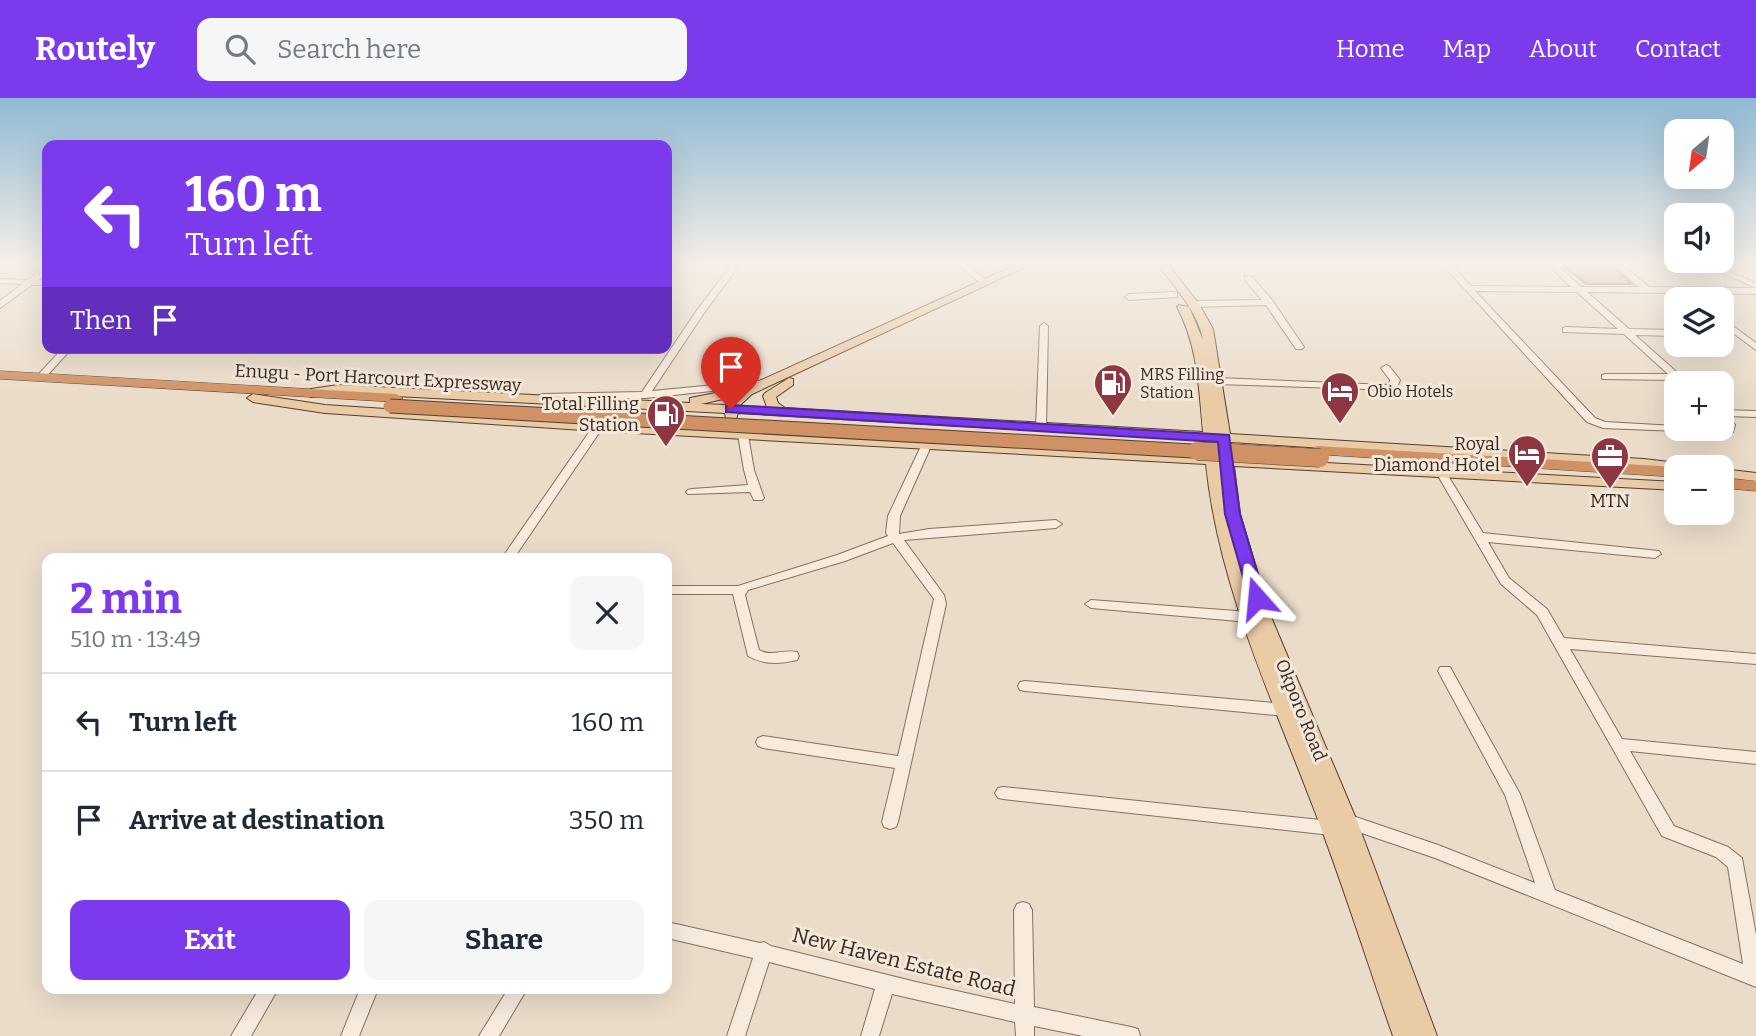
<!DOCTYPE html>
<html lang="en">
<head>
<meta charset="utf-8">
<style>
	body { margin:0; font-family:Bitter,serif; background:#f6f6f7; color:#1f2937; height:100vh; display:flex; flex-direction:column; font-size:26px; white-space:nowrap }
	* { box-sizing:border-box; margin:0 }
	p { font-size:23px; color:#747a83 }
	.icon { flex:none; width:38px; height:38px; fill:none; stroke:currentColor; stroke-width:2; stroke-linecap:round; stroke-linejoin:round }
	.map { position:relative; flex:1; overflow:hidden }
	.panel { position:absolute; left:42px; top:455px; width:630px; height:441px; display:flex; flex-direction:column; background:#fff; border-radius:14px; box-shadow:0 7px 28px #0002 }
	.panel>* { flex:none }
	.guide { position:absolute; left:42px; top:42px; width:630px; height:214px; border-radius:14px; box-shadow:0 7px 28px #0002; background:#7c3aed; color:#fff; overflow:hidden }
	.needle { width:46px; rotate:209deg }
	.controls { position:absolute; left:1664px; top:21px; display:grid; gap:14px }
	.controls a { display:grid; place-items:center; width:70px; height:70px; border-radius:14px; background:#fff; box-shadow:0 7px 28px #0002; font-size:35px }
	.pin { position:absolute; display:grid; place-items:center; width:60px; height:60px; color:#fff; margin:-72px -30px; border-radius:50% 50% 50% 0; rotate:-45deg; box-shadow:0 0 7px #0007 }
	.pin .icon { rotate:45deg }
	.me { position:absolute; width:77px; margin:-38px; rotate:342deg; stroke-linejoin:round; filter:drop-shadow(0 0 5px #0008) }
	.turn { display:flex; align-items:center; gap:24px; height:147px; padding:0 28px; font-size:32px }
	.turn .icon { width:91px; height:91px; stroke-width:2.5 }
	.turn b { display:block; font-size:49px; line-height:60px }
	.then { display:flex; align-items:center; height:66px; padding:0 28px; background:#0003; gap:14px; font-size:26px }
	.round { display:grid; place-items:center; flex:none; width:74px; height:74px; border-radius:14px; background:#f6f6f7 }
	.overview { display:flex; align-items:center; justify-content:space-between; height:119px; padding:0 28px }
	h1 { font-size:42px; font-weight:700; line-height:52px; color:#7c3aed }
	.primary-button { display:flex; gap:14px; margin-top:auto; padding:14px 28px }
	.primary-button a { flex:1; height:80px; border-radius:14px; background:#7c3aed; color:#fff; font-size:28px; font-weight:700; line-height:80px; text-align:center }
	.primary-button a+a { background:#f6f6f7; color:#1f2937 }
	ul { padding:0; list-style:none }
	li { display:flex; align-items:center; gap:21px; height:98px; padding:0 28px; border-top:2px solid #e0e1e3 }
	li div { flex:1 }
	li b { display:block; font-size:26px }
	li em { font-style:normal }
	header { display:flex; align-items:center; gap:42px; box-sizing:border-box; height:98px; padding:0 35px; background:#7c3aed; color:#fff }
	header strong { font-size:33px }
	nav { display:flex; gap:38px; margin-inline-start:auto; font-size:24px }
	.search { width:490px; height:63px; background:#f6f6f7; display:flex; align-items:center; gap:18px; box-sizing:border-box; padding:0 24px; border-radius:14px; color:#747a83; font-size:26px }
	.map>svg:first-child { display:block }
</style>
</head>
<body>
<header>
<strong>Routely</strong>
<div class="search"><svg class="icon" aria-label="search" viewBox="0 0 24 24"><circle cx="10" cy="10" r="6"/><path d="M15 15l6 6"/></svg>Search here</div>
<nav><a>Home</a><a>Map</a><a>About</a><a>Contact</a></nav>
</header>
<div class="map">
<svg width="1756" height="938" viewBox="0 0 1756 938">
	<rect width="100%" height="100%" fill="#ebdcca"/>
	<path fill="#c59684" stroke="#835748" stroke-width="2" d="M1560,165H1608L1632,186H1586Z"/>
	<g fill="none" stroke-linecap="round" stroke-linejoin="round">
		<defs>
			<path id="minor" d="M733,165H741L704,215L652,293L766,282L769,283V287L645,300L540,301V297L543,296L642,294L697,212Z
				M956,165H965L990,185L983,187Z
				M1441,165H1450L1471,188L1571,189L1546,165H1555L1581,189H1639L1611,165H1620L1649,189L1756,190L1701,165H1712L1756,185V196L1587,194L1629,231L1676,232V238L1635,237L1689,285H1679L1675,282L1602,281V277L1605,276H1668L1624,236L1563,234V230L1566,229L1618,231L1577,194L1475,193L1595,320L1605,324L1676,328V331H1722L1725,328L1722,325V312L1756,313V319L1727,318L1735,327L1733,334L1729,335L1603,330L1587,324Z
				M44,169H47V175L38,182L47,183V187H32L0,210V203L22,186L0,185V181L28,182Z
				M1245,178H1251L1272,202L1304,249L1302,251H1296L1266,207L1193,209L1189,206L1193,203L1262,202L1245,182Z
				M1174,194L1177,195V199L1129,202L1125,199L1129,196Z
				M1722,220L1756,245V252L1722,227Z
				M1044,225L1048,228L1046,330L1041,333L1036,330L1040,228Z
				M63,250H72L43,282H37V278Z
				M1386,267L1389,268L1400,282L1396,292L1217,286L1212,283L1217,280L1389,287L1390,282L1381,270Z
				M598,326L603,329L514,460H502L594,327Z
				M743,334L748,337L754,372L764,400L762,402H754L750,394L688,396L686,394L688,392L692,391L748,387L744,372L738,337Z
				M927,343L932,346L900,418L899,436L929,431L1056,422L1062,426L1056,430L904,442L944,497L946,506L898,724L896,729L890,731L884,729L882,724L895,670L763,650L758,648L756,644L758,640L763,638L898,658L934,501L893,445L845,463L748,492L745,497L759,552C771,559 784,551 797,554L799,558L797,562C779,566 764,567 748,558L733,496H667V488H738L837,457L888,438L886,435L888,418L922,346Z
				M1442,373L1447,376L1483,435L1659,453L1661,456L1655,460L1488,444L1509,480L1547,511L1564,540L1756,556V566L1570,551L1622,641L1756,654V666L1630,653L1674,728L1728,749L1742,760L1756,837V889L1435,760L1341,728L1339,723L1341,718L1347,716L1438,747L1535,785L1505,697L1438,573L1440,569H1450L1520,696L1555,792L1743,866L1728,769L1716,759L1662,738L1537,517L1501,486L1437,376Z
				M1091,502L1249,514L1254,516L1255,519L1254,522L1249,524L1091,510L1085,506Z
				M1025,583L1285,606L1290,608L1292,612L1290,616L1285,618L1025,593L1020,592L1018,588L1020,584Z
				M1003,689L1331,723L1337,725L1339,730L1337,735L1331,737L1003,701L998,700L995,695L998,690Z
				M1023,804L1029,806L1032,812L1034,909L1131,929L1138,931L1140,938H1083L1034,928V938H1016L1015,924L892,896L879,938H861L875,891L769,864L745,938H727L753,860L667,840V824L760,845L764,844L771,848L916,884L1015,906L1014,812L1017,806Z
				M259,891H278L251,938H231Z
				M360,891H378L359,938H341Z
				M508,891H527L499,938H479Z"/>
			<path id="major" d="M1020,165H1034L752,296L739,308L767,309L763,298L765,295L789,280L793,281V287L776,299L778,305L785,310L1203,334C1199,291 1198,248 1177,209L1179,207L1189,209L1203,242C1198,213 1174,189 1157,165H1167L1199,206L1213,231L1230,336L1644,361L1678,365L1685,369H1676V373L1231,344L1233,360L1676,384V392L1234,368L1240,416L1271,519L1357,723L1437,938H1393C1366,861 1342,783 1312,706C1270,596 1218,485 1206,366L598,333L325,315L253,304L247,300L253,296L325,307L598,325L1205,358L1204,342L738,315L736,321H726L725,315L338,295L311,299L305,295L311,291L338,287L690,305V300L746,289ZM732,299L727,307L701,306Z
				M1722,371L1756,375V383L1722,379Z"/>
			<path id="highway" d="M0,273L396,296L403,300L396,304L0,281Z
				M1317,348L1676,369V379L1312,356L1309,353L1312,350Z
				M1722,380L1756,383V393L1722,390Z"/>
		</defs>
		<use href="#minor" stroke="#866f60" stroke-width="2"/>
		<use href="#major" stroke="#543e33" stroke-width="2"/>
		<use href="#highway" stroke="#543e33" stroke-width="1"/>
		<use href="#minor" fill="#f6ebdd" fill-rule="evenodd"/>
		<use href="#major" fill="#e9cba6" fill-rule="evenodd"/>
		<use href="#highway" fill="#d09264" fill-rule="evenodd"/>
		<defs>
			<path id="highway-bridge-far1" d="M390,308L1228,355"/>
			<path id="highway-bridge" d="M1197,353L1320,360"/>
		</defs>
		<use href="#highway-bridge-far1" stroke="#543e33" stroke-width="15" stroke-linecap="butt"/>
		<use href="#highway-bridge" stroke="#543e33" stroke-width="19" stroke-linecap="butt"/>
		<use href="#highway-bridge-far1" stroke="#d09264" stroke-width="13"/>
		<use href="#highway-bridge" stroke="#d09264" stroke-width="18"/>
	</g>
	<linearGradient id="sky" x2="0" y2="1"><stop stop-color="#8fb9d4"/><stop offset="0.56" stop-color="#f6efe7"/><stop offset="1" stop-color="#f6efe7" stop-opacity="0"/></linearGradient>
	<rect width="1756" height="296" fill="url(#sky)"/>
	<path fill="#7c3aed" stroke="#51269a" stroke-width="2" d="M731,307L1229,337L1240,416L1265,500L1257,506L1249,500L1225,416L1218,344L726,314V308Z"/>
	<defs>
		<symbol id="fuel-pin" viewBox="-11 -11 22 30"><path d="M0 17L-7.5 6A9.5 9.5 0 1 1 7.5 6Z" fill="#8f3643" stroke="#f3e8d9"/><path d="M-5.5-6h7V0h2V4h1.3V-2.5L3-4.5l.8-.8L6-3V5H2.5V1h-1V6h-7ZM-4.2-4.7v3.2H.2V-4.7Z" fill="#fff"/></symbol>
		<symbol id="hotel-pin" viewBox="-11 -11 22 30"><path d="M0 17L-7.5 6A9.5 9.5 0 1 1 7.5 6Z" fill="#8f3643" stroke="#f3e8d9"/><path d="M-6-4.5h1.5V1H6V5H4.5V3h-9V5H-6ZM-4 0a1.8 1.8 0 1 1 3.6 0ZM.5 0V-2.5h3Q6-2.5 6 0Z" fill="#fff"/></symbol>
		<symbol id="office-pin" viewBox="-11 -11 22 30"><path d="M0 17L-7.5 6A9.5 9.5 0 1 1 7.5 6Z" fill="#8f3643" stroke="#f3e8d9"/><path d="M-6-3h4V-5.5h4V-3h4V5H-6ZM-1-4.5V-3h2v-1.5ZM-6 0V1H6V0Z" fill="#fff"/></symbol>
	</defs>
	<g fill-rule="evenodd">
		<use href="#fuel-pin" x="1091" y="263" width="44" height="60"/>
		<use href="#hotel-pin" x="1318" y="271" width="44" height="60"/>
		<use href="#fuel-pin" x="644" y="294" width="44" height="60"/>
		<use href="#hotel-pin" x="1505" y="334" width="44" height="60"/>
		<use href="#office-pin" x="1588" y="336" width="44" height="60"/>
	</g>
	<g text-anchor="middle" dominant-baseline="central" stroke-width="6" stroke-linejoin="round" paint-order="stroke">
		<g font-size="16" fill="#382922" stroke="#f3e8d9" text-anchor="start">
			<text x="1140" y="276">MRS Filling<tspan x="1140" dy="18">Station</tspan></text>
			<text x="1367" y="293">Obio Hotels</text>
		</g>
		<g font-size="18" fill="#382922" stroke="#f3e8d9">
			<text transform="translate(378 280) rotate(3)">Enugu - Port Harcourt Expressway</text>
			<text transform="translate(1301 612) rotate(68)">Okporo Road</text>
		</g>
		<g font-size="18" fill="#382922" stroke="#f3e8d9" text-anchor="end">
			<text x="639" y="306">Total Filling<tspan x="639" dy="21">Station</tspan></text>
			<text x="1500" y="346">Royal<tspan x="1500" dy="21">Diamond Hotel</tspan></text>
			<text x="1610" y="403" text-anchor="middle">MTN</text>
		</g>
		<g font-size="21" fill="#382922" stroke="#f3e8d9">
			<text transform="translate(904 864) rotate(14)">New Haven Estate Road</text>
		</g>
	</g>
</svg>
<div class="controls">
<a><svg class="needle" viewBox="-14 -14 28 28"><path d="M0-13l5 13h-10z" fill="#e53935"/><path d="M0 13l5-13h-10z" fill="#747a83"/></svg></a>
<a><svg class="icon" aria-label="sound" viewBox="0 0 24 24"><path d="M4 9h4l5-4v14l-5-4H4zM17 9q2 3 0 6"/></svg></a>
<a><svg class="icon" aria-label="layers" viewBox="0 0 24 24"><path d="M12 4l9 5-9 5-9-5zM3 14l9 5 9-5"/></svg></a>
<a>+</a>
<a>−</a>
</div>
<div class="pin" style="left:731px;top:311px;background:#d93025"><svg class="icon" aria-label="arrive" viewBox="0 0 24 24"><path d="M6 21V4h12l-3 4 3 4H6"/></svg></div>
<svg class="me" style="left:1257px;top:500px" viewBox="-20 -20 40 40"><path d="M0-17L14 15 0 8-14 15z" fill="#7c3aed" stroke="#fff" stroke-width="4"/></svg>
<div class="guide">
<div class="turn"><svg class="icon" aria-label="left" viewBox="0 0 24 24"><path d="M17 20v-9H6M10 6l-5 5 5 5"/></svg><div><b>160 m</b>Turn left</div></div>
<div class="then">Then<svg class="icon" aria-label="arrive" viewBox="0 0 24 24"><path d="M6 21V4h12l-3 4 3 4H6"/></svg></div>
</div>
<section class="panel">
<div class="overview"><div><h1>2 min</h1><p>510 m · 13:49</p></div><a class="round"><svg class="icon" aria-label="close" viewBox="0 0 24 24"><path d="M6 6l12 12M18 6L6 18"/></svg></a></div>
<ul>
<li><svg class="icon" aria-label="left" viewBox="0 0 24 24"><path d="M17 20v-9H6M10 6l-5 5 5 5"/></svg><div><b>Turn left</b></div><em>160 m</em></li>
<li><svg class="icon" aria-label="arrive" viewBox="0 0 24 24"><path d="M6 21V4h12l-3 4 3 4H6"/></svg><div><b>Arrive at destination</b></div><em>350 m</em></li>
</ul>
<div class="primary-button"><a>Exit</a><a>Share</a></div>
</section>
</div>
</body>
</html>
